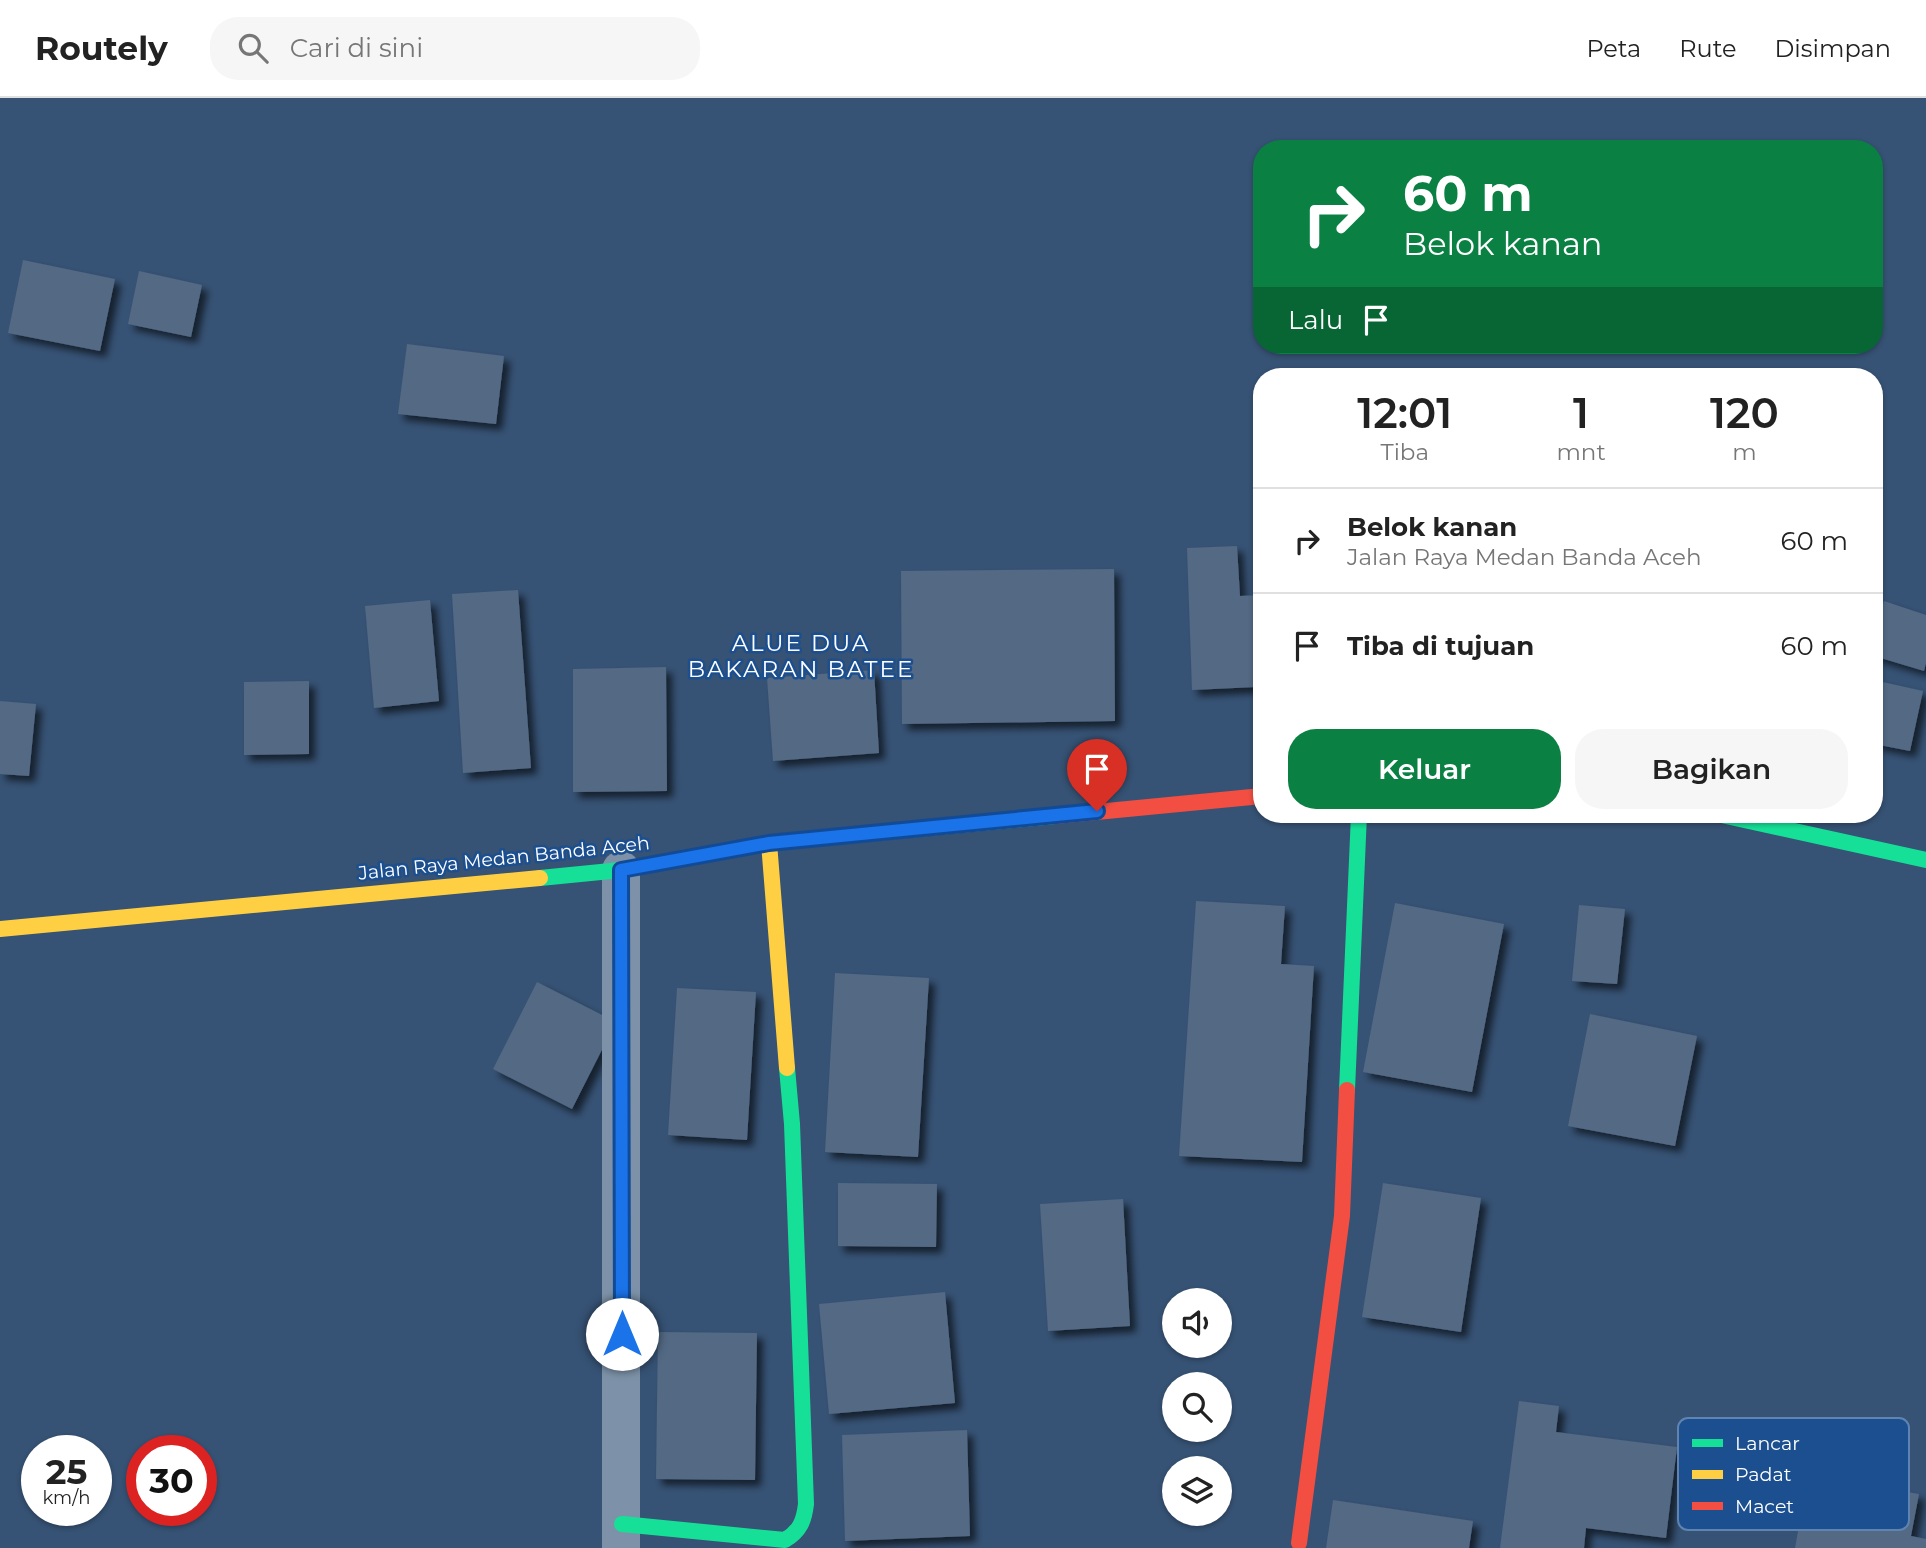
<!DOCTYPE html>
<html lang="id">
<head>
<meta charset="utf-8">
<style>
	body { margin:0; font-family:Montserrat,sans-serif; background:#f6f6f6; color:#222; height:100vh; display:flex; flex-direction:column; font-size:26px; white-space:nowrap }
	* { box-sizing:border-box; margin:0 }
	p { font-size:23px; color:#767676 }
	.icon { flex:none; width:38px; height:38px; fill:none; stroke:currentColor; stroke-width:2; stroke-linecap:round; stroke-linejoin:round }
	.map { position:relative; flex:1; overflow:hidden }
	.sheet { position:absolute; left:1253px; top:270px; width:630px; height:455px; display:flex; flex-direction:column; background:#fff; border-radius:28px; box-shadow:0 2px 5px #0004 }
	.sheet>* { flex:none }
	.hud { position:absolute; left:1253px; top:42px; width:630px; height:214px; border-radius:28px; box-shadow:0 2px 5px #0004; background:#0b8043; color:#fff; overflow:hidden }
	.fabs { position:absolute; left:1162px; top:1190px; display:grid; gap:14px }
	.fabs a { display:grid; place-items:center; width:70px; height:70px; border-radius:50%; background:#fff; box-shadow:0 2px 5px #0004; font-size:35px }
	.speed { position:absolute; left:21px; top:1337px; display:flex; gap:14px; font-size:35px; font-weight:700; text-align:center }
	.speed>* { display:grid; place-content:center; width:91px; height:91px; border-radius:50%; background:#fff; box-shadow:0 2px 5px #0004; line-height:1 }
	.speed small { font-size:18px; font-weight:400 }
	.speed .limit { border:10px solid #d22; background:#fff; color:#111 }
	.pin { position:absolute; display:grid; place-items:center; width:60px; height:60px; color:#fff; margin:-72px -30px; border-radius:50% 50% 50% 0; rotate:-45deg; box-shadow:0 0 7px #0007 }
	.pin .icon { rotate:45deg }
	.me { position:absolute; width:77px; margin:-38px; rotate:0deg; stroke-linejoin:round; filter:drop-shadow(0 0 5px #0008) }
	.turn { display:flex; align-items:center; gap:24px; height:147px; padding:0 35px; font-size:32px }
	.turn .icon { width:91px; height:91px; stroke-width:2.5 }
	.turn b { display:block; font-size:49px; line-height:60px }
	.then { display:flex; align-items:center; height:66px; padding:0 35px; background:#0003; gap:14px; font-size:26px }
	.eta { display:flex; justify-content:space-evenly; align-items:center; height:119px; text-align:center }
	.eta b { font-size:42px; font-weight:600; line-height:49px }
	.button { display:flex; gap:14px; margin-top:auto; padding:14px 35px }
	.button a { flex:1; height:80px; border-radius:28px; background:#0b8043; color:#fff; font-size:28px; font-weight:600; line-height:80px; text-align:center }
	.button a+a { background:#f6f6f6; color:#222 }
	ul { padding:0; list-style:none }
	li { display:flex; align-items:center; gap:21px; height:105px; padding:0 35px; border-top:2px solid #e0e0e0 }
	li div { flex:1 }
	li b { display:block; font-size:26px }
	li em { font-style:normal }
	header { display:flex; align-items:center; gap:42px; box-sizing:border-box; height:98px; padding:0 35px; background:#fff; border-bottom:2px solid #e0e0e0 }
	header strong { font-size:33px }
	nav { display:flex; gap:38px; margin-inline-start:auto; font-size:24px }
	.search { width:490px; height:63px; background:#f6f6f6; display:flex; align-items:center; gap:18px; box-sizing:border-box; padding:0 24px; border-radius:28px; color:#767676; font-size:26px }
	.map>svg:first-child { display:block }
</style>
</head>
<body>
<header>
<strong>Routely</strong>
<div class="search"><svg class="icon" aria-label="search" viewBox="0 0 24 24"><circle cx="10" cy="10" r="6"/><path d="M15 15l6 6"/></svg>Cari di sini</div>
<nav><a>Peta</a><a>Rute</a><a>Disimpan</a></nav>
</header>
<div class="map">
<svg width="1926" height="1450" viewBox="0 0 1926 1450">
	<defs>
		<filter id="shadow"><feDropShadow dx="6" dy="6" stdDeviation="3.5" flood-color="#0009"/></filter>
	</defs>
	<rect width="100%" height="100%" fill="#365274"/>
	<path fill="#526984" filter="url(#shadow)" d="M23,162L115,181L100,253L8,235Z
		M139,173L202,187L191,239L128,226Z
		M407,246L504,258L496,326L398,316Z
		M1237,448L1240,498L1262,497V528H1254L1256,589L1192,592L1187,450Z
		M1114,471L1115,623L902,626L901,473Z
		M518,492L531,670L463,675L452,496Z
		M430,502L439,603L374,610L365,508Z
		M1884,503L1926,517V565L1924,573L1874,558V533Z
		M666,569L667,693L573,694V571Z
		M874,572L879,655L773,663L767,580Z
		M309,583V656L244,657V584Z
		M1878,583L1923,593L1910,653L1874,646V599Z
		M0,603L36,606L29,678L0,676Z
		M1196,803L1285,808L1281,866L1314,868L1302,1064L1179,1058Z
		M1395,805L1504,826L1472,994L1363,974Z
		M1579,807L1625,811L1617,886L1572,883Z
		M835,875L929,880L918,1059L825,1054Z
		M537,884L616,924L572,1011L493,971Z
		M677,890L756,894L747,1042L668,1037Z
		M1590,916L1697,938L1675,1048L1568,1028Z
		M838,1085L937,1086L936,1149L838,1148Z
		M1383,1085L1481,1100L1461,1234L1362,1219Z
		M1123,1101L1130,1228L1048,1233L1040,1106Z
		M945,1194L955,1305L829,1316L819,1206Z
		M658,1234L757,1235L755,1382L656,1381Z
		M1519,1303L1559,1308L1556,1334L1677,1349L1666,1440L1586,1430L1584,1450H1500Z
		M967,1332L970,1438L845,1443L842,1337Z
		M1808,1377L1919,1396L1911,1438L1926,1441V1450H1795Z
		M1333,1402L1473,1423L1469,1450H1326Z"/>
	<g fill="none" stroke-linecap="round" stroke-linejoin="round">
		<path stroke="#7d92a8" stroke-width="38" d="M621,772V1450"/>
		<path stroke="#16e098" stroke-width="16" d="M1717,716L1926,762
			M540,780L621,772L769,745L1055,718
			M1347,992L1359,716
			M622,1426L785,1442C800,1433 804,1423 806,1406L792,1026L787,970"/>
		<path stroke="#ffcf43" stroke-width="16" d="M769,745L787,970
			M0,831L540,780"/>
		<path stroke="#f24e42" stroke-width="16" d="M1055,718L1262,698
			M1299,1445L1342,1118L1347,992"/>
	</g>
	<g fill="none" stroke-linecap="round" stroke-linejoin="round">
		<defs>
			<path id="route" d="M622,1236L621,772L769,745L1097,713"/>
		</defs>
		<use href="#route" stroke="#114b97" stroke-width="18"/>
		<use href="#route" stroke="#1a73e8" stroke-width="12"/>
	</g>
	<g text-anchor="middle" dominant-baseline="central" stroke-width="5" stroke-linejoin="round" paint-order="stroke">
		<g font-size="19" fill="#fff" stroke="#1b4f8f">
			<text transform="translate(504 760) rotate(-6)">Jalan Raya Medan Banda Aceh</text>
		</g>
		<g font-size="23" letter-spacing="2" fill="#fff" stroke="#1b4f8f">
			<text x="801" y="545">ALUE DUA<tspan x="801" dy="26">BAKARAN BATEE</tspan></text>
		</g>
	</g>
	<rect x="1678" y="1320" width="231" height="112" rx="10" fill="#1b4f8f" stroke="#5f84b1" stroke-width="2"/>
	<rect x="1692" y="1341" width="31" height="8" fill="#16e098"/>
	<rect x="1692" y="1372" width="31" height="9" fill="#ffcf43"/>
	<rect x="1692" y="1404" width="31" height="8" fill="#f24e42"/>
	<g font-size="19" fill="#fff">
		<text x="1735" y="1352">Lancar</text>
		<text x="1735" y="1383">Padat</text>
		<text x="1735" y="1415">Macet</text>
	</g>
</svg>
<div class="fabs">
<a><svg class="icon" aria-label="sound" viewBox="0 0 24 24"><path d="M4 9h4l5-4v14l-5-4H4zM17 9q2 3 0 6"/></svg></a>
<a><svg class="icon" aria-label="search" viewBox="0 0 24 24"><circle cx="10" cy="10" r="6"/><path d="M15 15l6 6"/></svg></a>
<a><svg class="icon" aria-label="layers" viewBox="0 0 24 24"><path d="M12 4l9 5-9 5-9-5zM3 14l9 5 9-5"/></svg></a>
</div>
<div class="speed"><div>25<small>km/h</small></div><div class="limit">30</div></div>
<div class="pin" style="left:1097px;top:713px;background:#d93025"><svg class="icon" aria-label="arrive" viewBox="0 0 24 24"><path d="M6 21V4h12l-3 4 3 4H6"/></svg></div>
<svg class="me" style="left:622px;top:1236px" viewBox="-20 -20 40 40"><circle r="19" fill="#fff"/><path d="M0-13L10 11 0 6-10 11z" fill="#1a73e8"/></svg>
<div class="hud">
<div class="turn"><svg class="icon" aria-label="right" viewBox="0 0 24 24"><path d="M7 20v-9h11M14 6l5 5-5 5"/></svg><div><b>60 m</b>Belok kanan</div></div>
<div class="then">Lalu<svg class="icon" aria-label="arrive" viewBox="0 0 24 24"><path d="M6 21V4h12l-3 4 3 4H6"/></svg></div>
</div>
<section class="sheet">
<div class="eta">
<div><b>12:01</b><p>Tiba</p></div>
<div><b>1</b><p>mnt</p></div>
<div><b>120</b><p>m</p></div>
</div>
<ul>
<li><svg class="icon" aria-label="right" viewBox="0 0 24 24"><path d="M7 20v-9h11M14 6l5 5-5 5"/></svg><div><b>Belok kanan</b><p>Jalan Raya Medan Banda Aceh</p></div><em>60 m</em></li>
<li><svg class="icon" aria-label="arrive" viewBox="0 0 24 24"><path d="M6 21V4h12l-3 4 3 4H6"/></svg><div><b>Tiba di tujuan</b></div><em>60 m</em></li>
</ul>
<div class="button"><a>Keluar</a><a>Bagikan</a></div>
</section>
</div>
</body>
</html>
